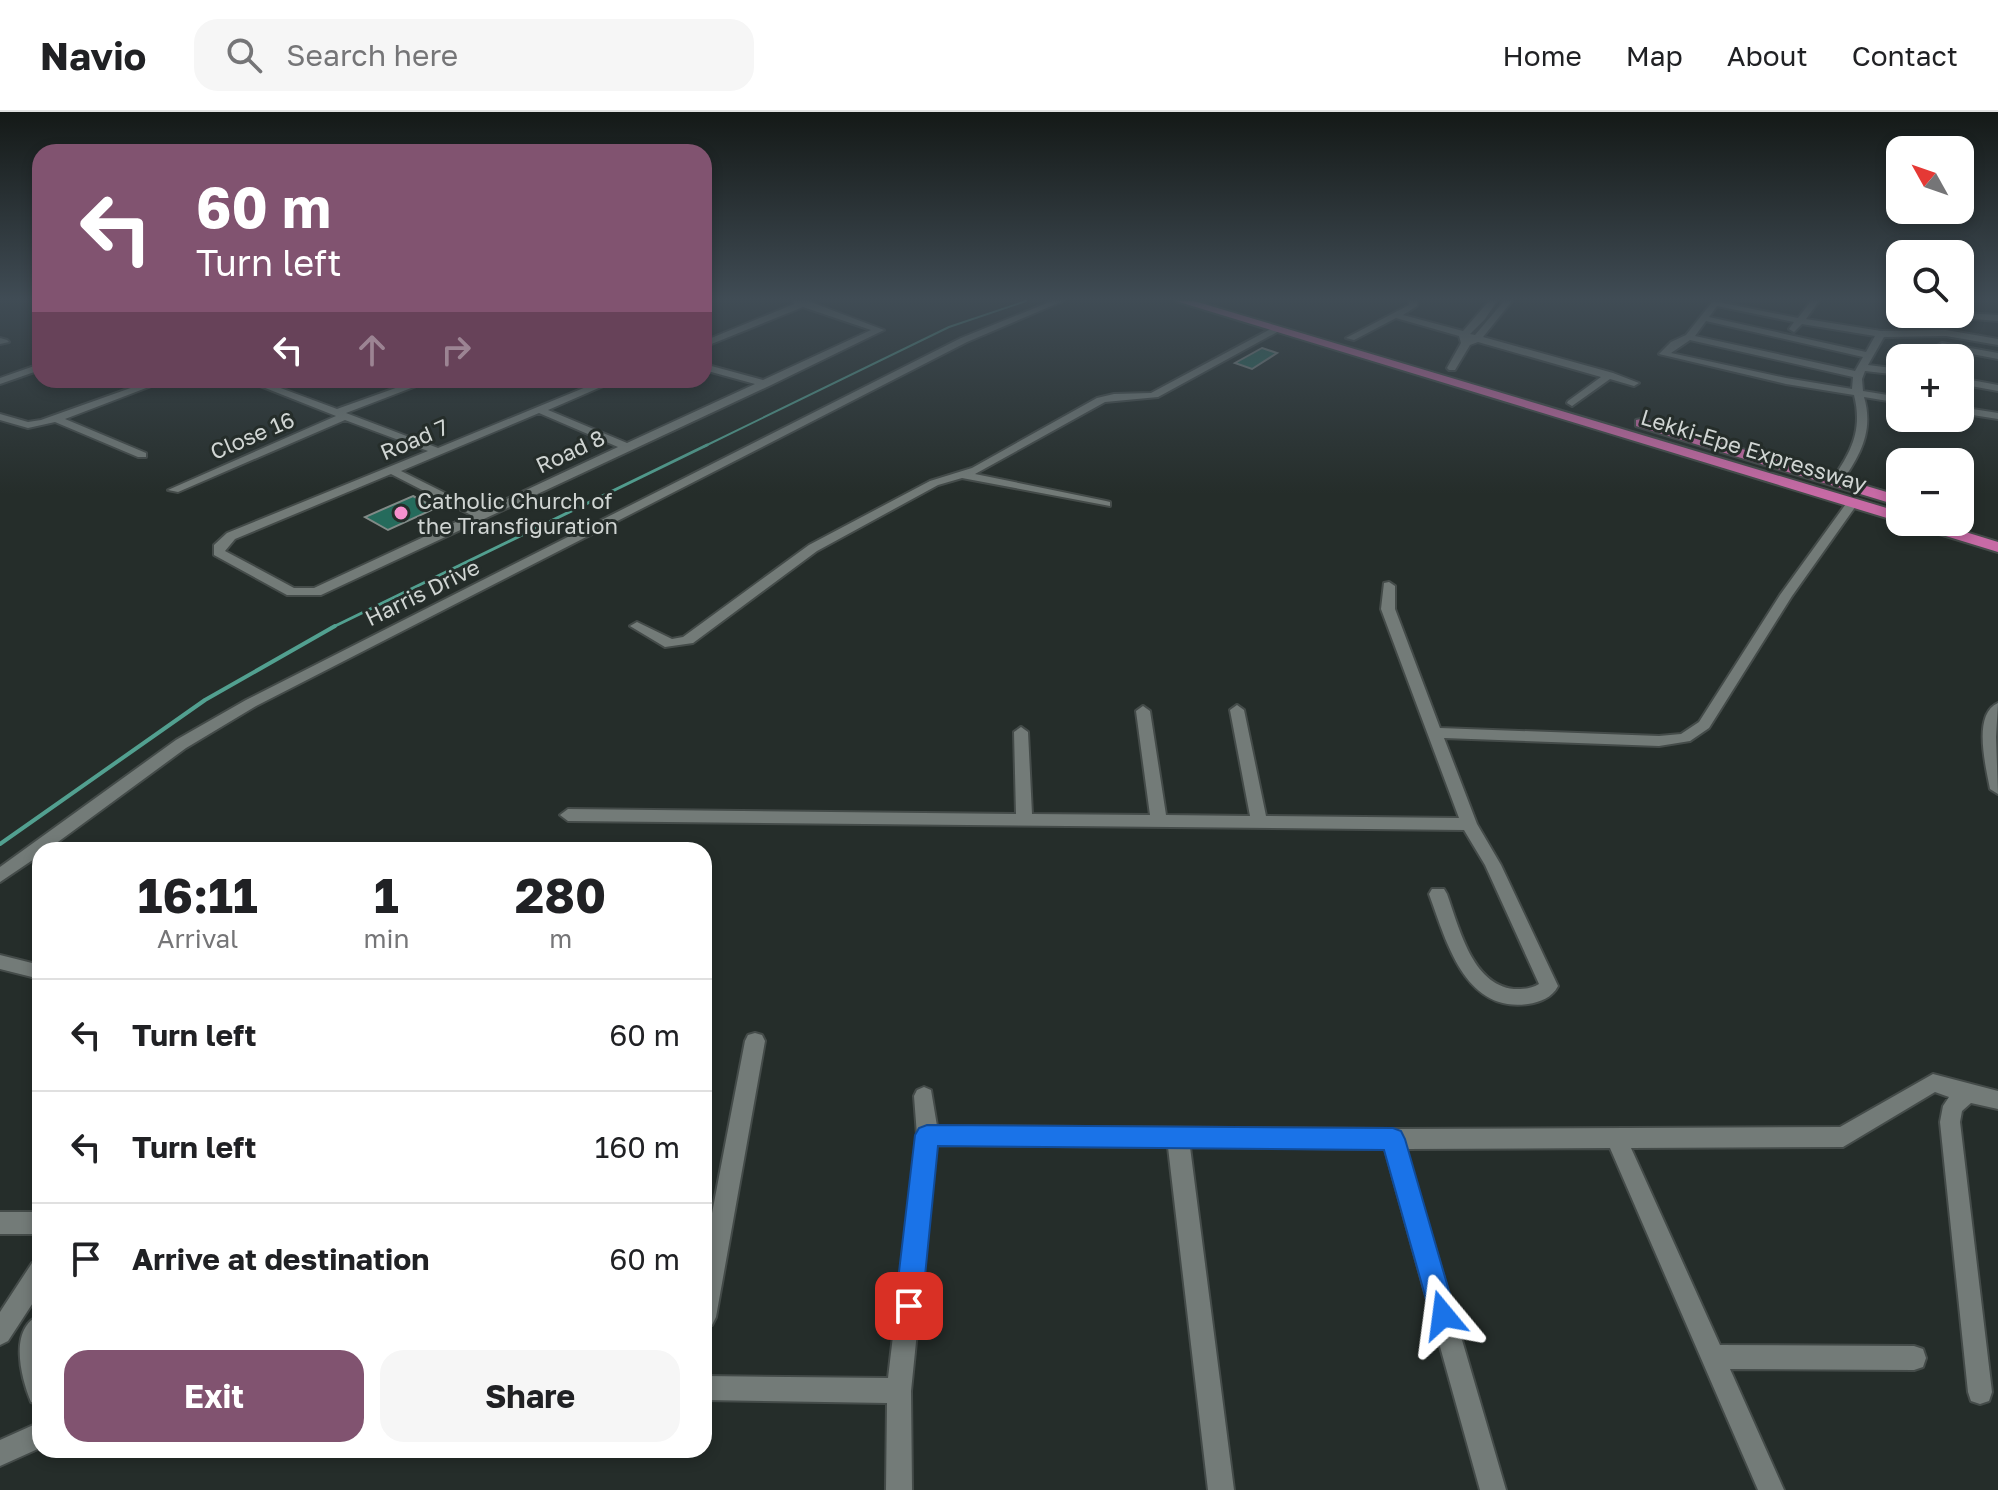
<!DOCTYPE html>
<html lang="en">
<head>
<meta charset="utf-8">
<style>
	body { margin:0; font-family:"Golos Text",sans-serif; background:#f6f6f6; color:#202124; height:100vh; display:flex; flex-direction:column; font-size:30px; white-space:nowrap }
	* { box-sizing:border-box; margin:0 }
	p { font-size:26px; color:#757577 }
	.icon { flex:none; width:44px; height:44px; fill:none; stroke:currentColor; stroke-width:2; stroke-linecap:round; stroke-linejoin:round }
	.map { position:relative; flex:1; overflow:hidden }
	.sheet { position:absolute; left:32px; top:730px; width:680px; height:616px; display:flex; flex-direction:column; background:#fff; border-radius:24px; box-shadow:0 4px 12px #0003 }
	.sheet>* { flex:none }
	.top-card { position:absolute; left:32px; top:32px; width:680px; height:244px; border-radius:24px; box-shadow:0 4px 12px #0003; background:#815370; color:#fff; overflow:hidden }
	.needle { width:52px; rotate:310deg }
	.tools { position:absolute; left:1886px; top:24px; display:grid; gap:16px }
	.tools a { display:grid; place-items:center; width:88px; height:88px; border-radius:16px; background:#fff; box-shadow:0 4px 12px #0003; font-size:40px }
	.pin { position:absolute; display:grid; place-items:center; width:68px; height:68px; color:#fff; margin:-34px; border-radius:16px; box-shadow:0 4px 12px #0006 }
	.me { position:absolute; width:88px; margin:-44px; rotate:344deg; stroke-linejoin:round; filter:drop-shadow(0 0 6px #0008) }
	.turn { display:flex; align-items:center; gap:28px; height:168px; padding:0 32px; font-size:36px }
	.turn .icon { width:104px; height:104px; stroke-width:2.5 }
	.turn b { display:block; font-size:56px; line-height:68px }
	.lanes { display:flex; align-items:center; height:76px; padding:0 32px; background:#0003; justify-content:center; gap:40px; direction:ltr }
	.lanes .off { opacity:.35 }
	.eta { display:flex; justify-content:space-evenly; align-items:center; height:136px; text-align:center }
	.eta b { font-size:48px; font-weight:700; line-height:56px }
	.cta { display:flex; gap:16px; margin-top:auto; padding:16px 32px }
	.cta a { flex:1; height:92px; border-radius:24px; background:#815370; color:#fff; font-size:32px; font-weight:700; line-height:92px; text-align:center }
	.cta a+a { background:#f6f6f6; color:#202124 }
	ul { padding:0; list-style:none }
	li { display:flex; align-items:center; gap:24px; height:112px; padding:0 32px; border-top:2px solid #e0e0e0 }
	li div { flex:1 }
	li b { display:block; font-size:30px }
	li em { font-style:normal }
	header { display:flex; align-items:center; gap:48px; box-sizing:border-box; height:112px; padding:0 40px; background:#fff; border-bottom:2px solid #e0e0e0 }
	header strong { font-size:38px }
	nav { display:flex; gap:44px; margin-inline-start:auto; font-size:28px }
	.search { width:560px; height:72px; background:#f6f6f6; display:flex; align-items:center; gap:20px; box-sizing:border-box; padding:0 28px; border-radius:24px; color:#757577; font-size:30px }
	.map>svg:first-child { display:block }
</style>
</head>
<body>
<header>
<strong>Navio</strong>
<div class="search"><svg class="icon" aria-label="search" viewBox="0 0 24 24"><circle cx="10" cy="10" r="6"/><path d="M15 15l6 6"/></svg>Search here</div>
<nav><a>Home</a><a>Map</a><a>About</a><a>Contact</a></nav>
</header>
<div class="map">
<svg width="1998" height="1378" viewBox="0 0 1998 1378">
	<rect width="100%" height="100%" fill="#252d2a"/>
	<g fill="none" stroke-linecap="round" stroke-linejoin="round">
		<path stroke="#52a090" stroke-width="2" d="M703,335L949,215L1026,189"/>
		<path stroke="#52a090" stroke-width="3" d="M331,516L707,333"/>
		<path stroke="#52a090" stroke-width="4" d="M0,732L205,588L335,514"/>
	</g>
	<path fill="#256b5c" stroke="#818a87" stroke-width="2" d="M1262,236L1277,241L1252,257L1235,251Z
		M413,384L436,396L388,418L365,405Z"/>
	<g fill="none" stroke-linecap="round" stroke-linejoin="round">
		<defs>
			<path id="minor" d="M793,189H808L884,218L769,274L321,483H287L214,443V433L227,421L428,339L345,308L178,380L168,378L336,304L245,268H259L337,297L418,268H432L346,301L438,336L603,268H617L548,298L627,331L755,272L704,258V252L763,268L871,218L803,195L704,235V229L794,192ZM539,301L618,335L481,399L401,359ZM391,362L471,403L314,476H294L225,439L235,427Z
				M1052,189H1063L967,230L256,594L186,636L47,738H40V743L0,770V755L176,628L246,588L961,226Z
				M1410,189H1418L1417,194L1403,203L1463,219L1489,189H1497L1485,207L1470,222L1475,223L1504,189H1512L1483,225L1613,261L1639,271L1634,274L1610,267L1572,294L1567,291L1568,289L1601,265L1478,230L1470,233L1455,258H1449L1447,256L1461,231L1459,224L1396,206L1354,228L1346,226L1409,193Z
				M1713,189L1798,206L1811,189H1819L1806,207L1881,219L1946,218L1998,227V233L1946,224L1884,225L1868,253L1900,257V263L1865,259L1862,267L1863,279L1900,285V291L1864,285C1874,319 1860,344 1841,371L1837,372L1831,369C1851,341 1863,318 1854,283L1786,272L1659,242L1671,230L1686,223ZM1717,194L1794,210L1789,217L1794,220L1802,212L1875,224L1866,240L1709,205ZM1706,209L1863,245L1855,259L1695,224ZM1690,228L1853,265L1852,277L1786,266L1671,241Z
				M1964,201L1998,203V209L1961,206V202Z
				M1276,214L1281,217L1279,219L1158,285L1105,290L975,362L1106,389L1110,390V394L962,366L938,373L817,439L693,531L665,535L630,514L637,510L672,527L683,525L809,433L930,369L972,356L1097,286L1114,282L1151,281Z
				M0,226L7,228L9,230L0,232Z
				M1942,231L1998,241V247L1951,238L1957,246H1947L1937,234Z
				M40,252V258L0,272V266Z
				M1960,266L1998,273V279L1960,272Z
				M153,268H167L65,307L146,341V345H138L55,310L28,316L0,308V302L28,310L41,308Z
				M1960,295L1998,301V307L1960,301Z
				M1852,388L1858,391L1792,484L1709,616L1690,629L1659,634L1444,626L1477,712L1501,753L1558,874C1552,886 1540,890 1528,892C1464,901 1446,828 1429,782L1432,777H1444L1447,782C1459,815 1472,873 1514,877C1523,877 1531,877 1539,872L1485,753L1464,718L568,709L560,703L568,697L1016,702L1014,620L1021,615L1028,620L1032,702L1150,703L1136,599L1143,594L1150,599L1166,703L1250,704L1230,598L1237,593L1244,598L1266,704L1459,706L1381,497L1384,471L1389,470L1395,474V497L1440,616L1659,624L1681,622L1699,610L1780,483L1848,389Z
				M1998,591L1996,625L1998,682L1990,677C1986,655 1972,602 1998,591Z
				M0,843L40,853V867L0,857Z
				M755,921L762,923L765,929L716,1205L712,1213L704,1217V1143L745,929L748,923Z
				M1933,962L1998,979V997L1971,991L1962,999L1960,1010L1992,1280L1989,1289L1980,1292L1971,1289L1968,1280L1940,1010L1943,994L1949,985L1935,980L1843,1035L1631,1036L1720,1233L1914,1234L1923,1237L1926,1246L1923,1255L1914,1258L1730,1257L1784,1378H1758L1610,1036L1406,1037L1506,1378H1480L1385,1037L1190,1035L1234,1378H1208L1168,1035L936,1033L911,1279L912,1378H886L887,1291L704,1288V1264L888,1266L917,1023L914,984L917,978L924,975L931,978L937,1014L1393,1017L1840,1015Z
				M0,1100H40V1122H0Z
				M40,1148V1180L8,1229L0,1233V1200L32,1151Z
				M40,1203V1293L31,1290C21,1266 8,1216 40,1203Z
				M40,1310V1336L0,1354V1328Z"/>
			<path id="trunk" d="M1176,189H1194L1900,400V410Z
				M1641,307L1900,384V394L1636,314V308Z
				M1908,410H1933L1998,430V440L1910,413Z"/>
		</defs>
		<use href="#minor" stroke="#444b49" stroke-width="4"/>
		<use href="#trunk" stroke="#444b49" stroke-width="4"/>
		<use href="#minor" fill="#737b78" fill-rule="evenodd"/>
		<use href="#trunk" fill="#c76aa5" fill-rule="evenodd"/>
	</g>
	<linearGradient id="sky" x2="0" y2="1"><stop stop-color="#141917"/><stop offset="0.49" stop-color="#404c55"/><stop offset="1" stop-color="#404c55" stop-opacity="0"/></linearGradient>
	<rect width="1998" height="382" fill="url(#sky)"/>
	<path fill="#1a73e8" stroke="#114b97" stroke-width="2" d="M927,1013L1393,1016L1401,1019L1405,1027L1456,1203L1452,1212L1443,1216L1433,1212L1384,1038L938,1034L922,1194L918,1203L909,1207L899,1203L895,1194L915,1023L919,1016Z"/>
	<circle fill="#f790ce" stroke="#252d2a" stroke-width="3" cx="401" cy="401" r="8"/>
	<g text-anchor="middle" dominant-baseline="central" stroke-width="6" stroke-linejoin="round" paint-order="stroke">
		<g font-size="22" fill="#d0d5d3" stroke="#252d2a">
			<text transform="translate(252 323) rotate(-23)">Close 16</text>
			<text transform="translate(414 327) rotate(-23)">Road 7</text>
			<text transform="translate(1754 338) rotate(17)">Lekki-Epe Expressway</text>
			<text transform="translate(570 339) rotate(-25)">Road 8</text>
			<text transform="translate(422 480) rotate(-26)">Harris Drive</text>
		</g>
		<g font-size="22" fill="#d0d5d3" stroke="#252d2a" text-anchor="start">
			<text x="417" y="388">Catholic Church of<tspan x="417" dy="25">the Transfiguration</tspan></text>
		</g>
	</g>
</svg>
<div class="tools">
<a><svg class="needle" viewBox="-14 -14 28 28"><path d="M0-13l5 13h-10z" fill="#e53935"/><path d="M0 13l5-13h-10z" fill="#757577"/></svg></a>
<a><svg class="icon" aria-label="search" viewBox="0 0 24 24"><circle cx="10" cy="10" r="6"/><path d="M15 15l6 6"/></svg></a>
<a>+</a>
<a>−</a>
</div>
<div class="pin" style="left:909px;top:1194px;background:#d93025"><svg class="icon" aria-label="arrive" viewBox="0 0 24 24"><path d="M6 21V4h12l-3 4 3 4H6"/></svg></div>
<svg class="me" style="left:1443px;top:1203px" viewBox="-20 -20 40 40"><path d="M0-17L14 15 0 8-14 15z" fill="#1a73e8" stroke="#fff" stroke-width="4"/></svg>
<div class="top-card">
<div class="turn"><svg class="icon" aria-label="left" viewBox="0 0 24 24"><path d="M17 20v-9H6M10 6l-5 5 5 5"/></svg><div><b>60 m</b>Turn left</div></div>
<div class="lanes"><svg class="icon" aria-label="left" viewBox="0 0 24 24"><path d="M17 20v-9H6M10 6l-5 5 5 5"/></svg><svg class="icon off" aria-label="ahead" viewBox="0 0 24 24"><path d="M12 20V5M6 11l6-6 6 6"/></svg><svg class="icon off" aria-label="right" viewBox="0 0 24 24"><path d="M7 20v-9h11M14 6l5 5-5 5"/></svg></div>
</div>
<section class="sheet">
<div class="eta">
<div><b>16:11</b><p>Arrival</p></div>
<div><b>1</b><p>min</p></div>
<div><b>280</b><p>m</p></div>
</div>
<ul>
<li><svg class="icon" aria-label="left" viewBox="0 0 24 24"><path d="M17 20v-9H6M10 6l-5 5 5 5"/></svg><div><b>Turn left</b></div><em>60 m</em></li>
<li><svg class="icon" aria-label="left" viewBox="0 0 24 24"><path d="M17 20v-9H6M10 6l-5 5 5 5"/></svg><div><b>Turn left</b></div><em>160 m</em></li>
<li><svg class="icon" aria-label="arrive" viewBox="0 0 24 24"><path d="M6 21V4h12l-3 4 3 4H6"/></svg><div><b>Arrive at destination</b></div><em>60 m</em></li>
</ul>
<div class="cta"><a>Exit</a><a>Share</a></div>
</section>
</div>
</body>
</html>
